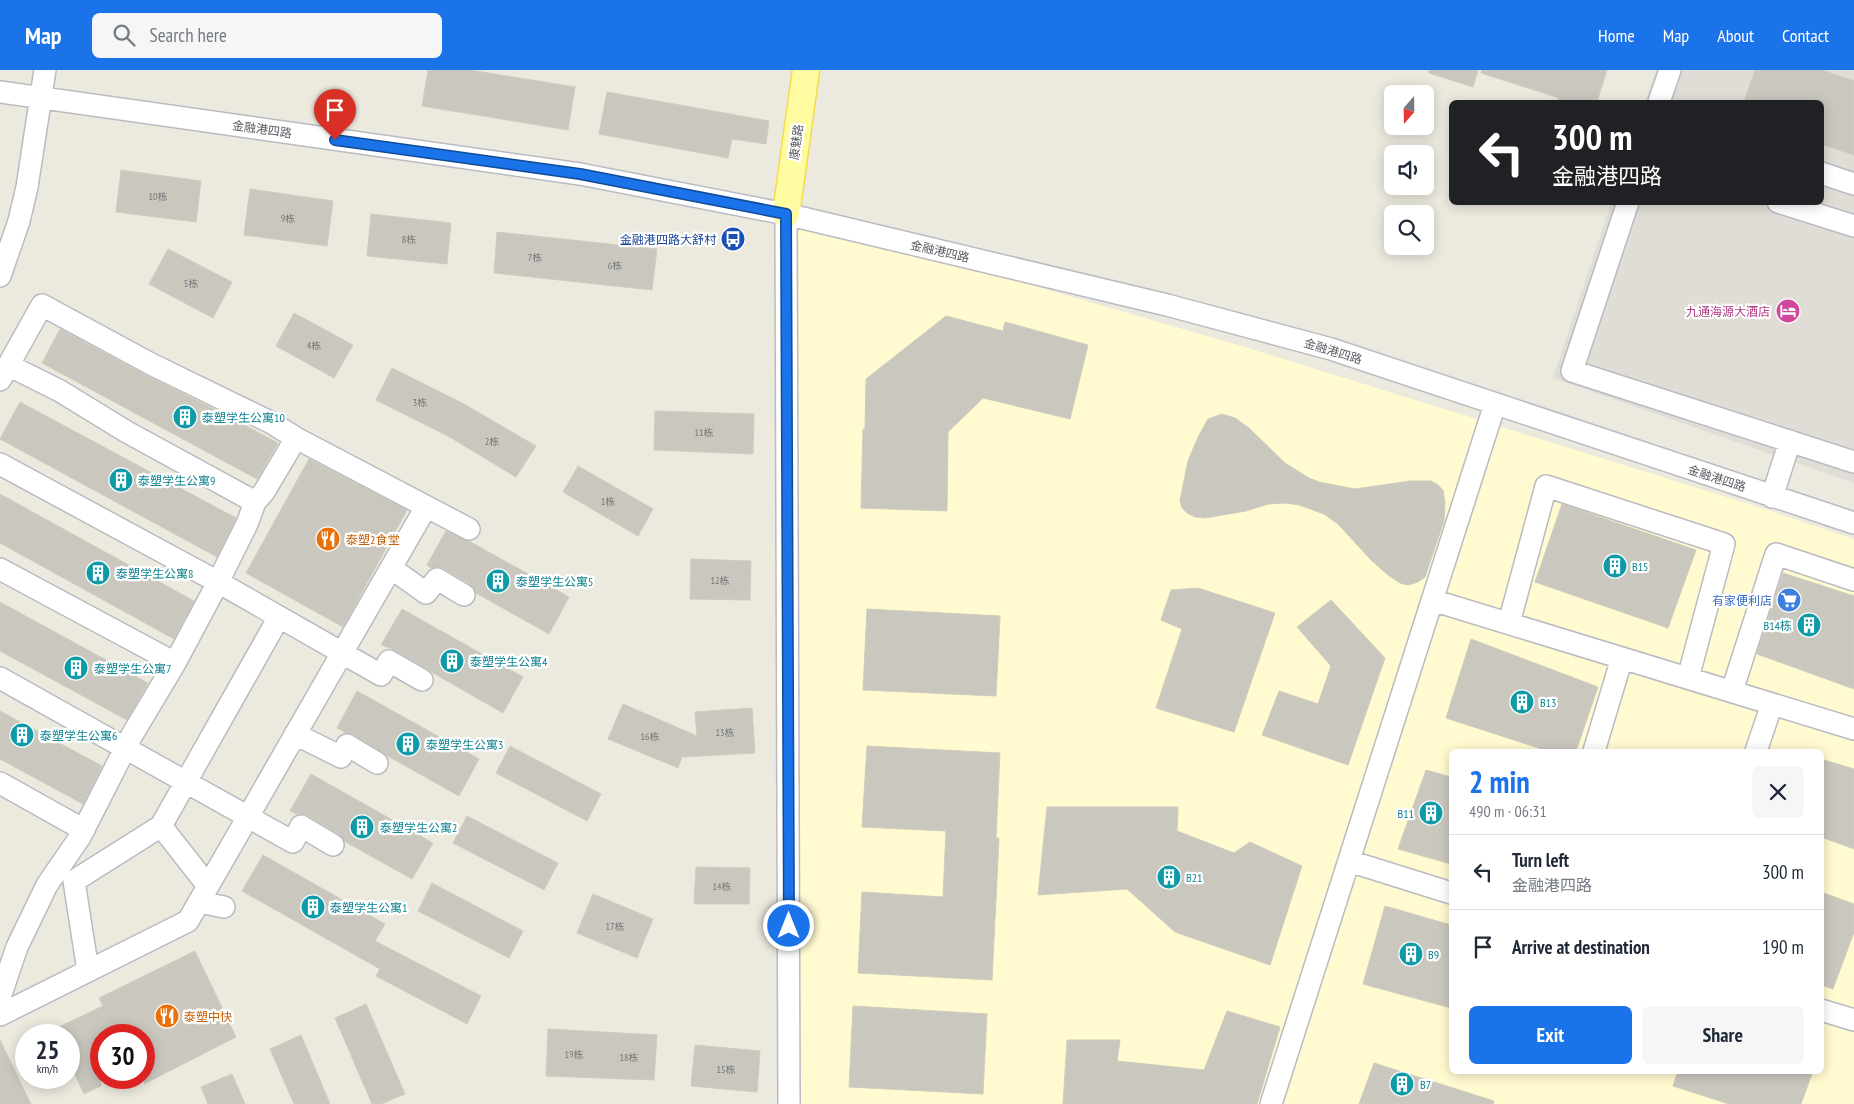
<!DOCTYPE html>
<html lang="en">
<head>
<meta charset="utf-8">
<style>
	body { margin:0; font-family:"PT Sans Narrow","Noto Sans SC",sans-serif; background:#f6f6f7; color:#1f2937; height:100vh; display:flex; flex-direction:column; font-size:19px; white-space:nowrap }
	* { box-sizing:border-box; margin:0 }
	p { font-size:16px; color:#747a83 }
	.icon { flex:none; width:28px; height:28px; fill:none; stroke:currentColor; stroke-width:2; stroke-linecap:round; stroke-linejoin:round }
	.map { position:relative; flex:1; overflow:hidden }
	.sheet { position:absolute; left:1449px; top:679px; width:375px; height:325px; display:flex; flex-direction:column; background:#fff; border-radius:8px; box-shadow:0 2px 12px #0003 }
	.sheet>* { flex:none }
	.hud { position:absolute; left:1449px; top:30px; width:375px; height:105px; border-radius:8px; box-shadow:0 2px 12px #0003; background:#202124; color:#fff; overflow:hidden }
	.needle { width:32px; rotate:200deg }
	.tools { position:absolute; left:1384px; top:15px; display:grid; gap:10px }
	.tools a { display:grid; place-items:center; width:50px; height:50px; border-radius:8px; background:#fff; box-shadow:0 2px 12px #0003; font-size:25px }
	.speed { position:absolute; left:15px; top:954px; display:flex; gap:10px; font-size:25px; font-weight:700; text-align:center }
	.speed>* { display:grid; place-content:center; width:65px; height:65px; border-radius:50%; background:#fff; box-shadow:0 2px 12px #0003; line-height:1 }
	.speed small { font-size:12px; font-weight:400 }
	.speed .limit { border:8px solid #d22; background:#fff; color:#111 }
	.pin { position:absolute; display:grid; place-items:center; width:42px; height:42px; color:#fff; margin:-51px -21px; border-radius:50% 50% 50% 0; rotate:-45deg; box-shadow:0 0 5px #0007 }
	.pin .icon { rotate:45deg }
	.me { position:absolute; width:55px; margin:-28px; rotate:0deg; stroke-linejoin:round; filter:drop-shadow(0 0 4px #0008) }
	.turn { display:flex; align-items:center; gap:18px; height:105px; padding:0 20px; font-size:22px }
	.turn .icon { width:65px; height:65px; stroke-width:2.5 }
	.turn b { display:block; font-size:35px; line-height:42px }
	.round { display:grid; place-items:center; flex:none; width:52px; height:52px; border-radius:8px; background:#f6f6f7 }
	.headline { display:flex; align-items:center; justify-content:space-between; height:85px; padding:0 20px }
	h1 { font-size:30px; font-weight:800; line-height:38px; color:#1a73e8 }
	.cta { display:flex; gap:10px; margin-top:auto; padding:10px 20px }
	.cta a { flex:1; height:58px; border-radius:8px; background:#1a73e8; color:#fff; font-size:20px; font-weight:800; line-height:58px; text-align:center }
	.cta a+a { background:#f6f6f7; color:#1f2937 }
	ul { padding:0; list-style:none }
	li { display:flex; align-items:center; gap:15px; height:75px; padding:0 20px; border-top:1px solid #e0e1e3 }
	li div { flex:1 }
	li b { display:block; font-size:19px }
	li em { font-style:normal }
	header { display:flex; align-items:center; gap:30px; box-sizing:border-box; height:70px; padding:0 25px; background:#1a73e8; color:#fff }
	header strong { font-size:24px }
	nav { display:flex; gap:28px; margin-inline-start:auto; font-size:18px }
	.search { width:350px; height:45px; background:#f6f6f7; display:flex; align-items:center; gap:12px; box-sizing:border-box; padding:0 18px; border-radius:8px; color:#747a83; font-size:19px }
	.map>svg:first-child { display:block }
</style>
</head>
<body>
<header>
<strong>Map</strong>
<div class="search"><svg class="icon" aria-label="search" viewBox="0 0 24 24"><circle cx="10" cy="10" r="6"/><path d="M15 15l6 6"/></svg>Search here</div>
<nav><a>Home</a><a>Map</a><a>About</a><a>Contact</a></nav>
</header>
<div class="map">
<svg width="1854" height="1034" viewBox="0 0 1854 1034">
	<rect width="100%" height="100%" fill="#eceade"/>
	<path fill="#fffad0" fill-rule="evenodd" d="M786,144L1245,277L1765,439L1854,469V1034H786ZM1451,681H1821V1001H1451Z"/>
	<path fill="#dfddd6" d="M1656,0H1854V413L1553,308L1611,133L1821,132V32H1645Z"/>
	<path fill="#c9c7be" stroke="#d0cdbd" d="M428,0H470L575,17L568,60L422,36Z
		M1429,0H1478L1473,17L1429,3Z
		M1482,0H1607L1597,32H1558L1559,28L1481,3Z
		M1755,0H1822L1854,11V85L1821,74V32H1744Z
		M607,22L769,51L766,74L732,69L728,88L599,64Z
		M121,100L201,111L196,152L116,142Z
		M250,119L333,131L327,176L244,165Z
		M371,144L451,153L447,194L367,186Z
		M497,162L657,179L652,220L494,203Z
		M168,179L232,212L213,248L149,214Z
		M294,243L353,275L334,308L276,276Z
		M946,246L1003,261L1005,252L1088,275L1070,349L983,328L948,362L947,441L861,438L863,359H865L866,309Z
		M60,259L145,305L220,342L278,373L257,409L42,293Z
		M392,298L464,334L536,376L516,407L448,366L376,330Z
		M20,332L236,448L217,487L0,369Z
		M655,341L754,344L753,384L654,380Z
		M1222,344L1235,348L1249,358L1285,393L1309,408L1319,412L1355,419L1410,411H1431L1438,415L1443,420L1445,433L1444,451L1425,507L1418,512L1408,515L1400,513L1388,505L1371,490L1338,454L1324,444L1299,435L1286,433L1268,434L1246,441L1205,448L1195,447L1187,443L1182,438L1180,430L1188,391L1198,367L1208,349Z
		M309,389L407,440L343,557L246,503Z
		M578,396L653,439L638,466L563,422Z
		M0,424L194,531L174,569L0,473Z
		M1562,434L1696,480L1668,558L1535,512Z
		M446,461L469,471L569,527L549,564L476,523L470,514L443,498L437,497L431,498L427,495Z
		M691,489L751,491L750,530L690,529Z
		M1783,503L1854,526V619L1757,584Z
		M1198,518L1275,543L1234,662L1156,638L1182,559L1161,550L1171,520Z
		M1331,530L1385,588L1348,695L1262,665L1279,621L1318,634L1331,596L1297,557Z
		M0,532L148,613L127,650L0,581Z
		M402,539L523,607L503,643L433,603L428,599L395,580L381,575Z
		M867,539L1000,546L996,626L863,620Z
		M1471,569L1598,617L1576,681H1548L1446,648Z
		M357,621L479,689L459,726L386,685L353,664L346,663L337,658Z
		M623,634L697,666L695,642L752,638L755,683L682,687L678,698L608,669Z
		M0,641L102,696L83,734L0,689Z
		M510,676L601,724L587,751L496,703Z
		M867,676L1000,683L996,768H999L992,910L858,903L862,822L943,827L946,761L862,757Z
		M1821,689L1854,699V779L1821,767Z
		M1426,700L1451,707V794L1398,779Z
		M311,704L433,773L412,809L344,771L339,764L307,745L297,744L290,741Z
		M1047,737H1178L1177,761L1234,783L1250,772L1302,796L1270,895L1175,862L1127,819L1038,825Z
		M467,746L558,793L544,820L453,773Z
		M263,785L385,854L375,871L481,926L467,954L376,906L380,899L242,821Z
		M696,797L750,798L749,834H694Z
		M432,813L523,861L509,888L418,841Z
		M1821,822L1854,834V862L1833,919L1821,915Z
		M593,824L653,849L637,888L577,863Z
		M1385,836L1451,855V938L1363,914Z
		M195,881L236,967L144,1014V965H101V1016L84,1024L69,992V965H42L103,936L99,928Z
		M366,934L405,1024L381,1034H372L335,948Z
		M853,936L987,944L983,1024L849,1017Z
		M1227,941L1280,957L1257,1034H1063L1067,970H1120L1117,991L1204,1000Z
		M548,959L657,965L654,1010L546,1006Z
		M301,965L330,1034H294L270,979Z
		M0,970L31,1034H0Z
		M695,975L760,981L757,1022L691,1016Z
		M1374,993L1494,1031L1493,1034H1359Z
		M1678,1001H1813L1801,1034H1729L1673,1016Z
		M232,1004L245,1034H208L201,1017Z"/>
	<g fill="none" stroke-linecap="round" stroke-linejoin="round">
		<defs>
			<path id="minor" d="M0,22L580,104L786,144L1167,235L1331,279L1854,453
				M1659,32L1670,0
				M1821,103L1854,114
				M1628,132L1572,301L1854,392
				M1778,132L1854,156
				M786,144L789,1034
				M0,206L19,151L27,117L45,0
				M8,295L60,321L127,362L255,432
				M0,310L42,235L151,294L272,353L296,368L469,459
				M0,394L218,512L381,605L389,591L422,610
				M1772,427L1790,371
				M391,498L426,523L437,509L464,525
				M0,499L175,593
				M1432,530L1854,659
				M1509,553L1546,416L1724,474L1688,608
				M0,608L293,772L301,756L333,775
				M1732,621L1776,484L1854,510
				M295,664L341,687L347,675L377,693
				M1594,681L1622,588
				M1756,681L1772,634
				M0,713L84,760
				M161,756L208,816
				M1349,791L1451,823
				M199,832L224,837
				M88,901L74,811L161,756L279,547
				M0,927L17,877L47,815L80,767L132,665L175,593L215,518L247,454L255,432L264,422L296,368
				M1821,940L1854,950
				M0,945L188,851L426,437
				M1271,1034L1495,334"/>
			<path id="major" d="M786,144L806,0"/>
		</defs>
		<use href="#minor" stroke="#babbc2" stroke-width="24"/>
		<use href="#major" stroke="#f6db4d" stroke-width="29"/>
		<use href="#minor" stroke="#fff" stroke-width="21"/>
		<use href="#major" stroke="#fffba0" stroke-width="26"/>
	</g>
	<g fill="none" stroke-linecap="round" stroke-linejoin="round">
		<defs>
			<path id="route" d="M335,70L580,104L786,144L789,856"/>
		</defs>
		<use href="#route" stroke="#114b97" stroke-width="12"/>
		<use href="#route" stroke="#1a73e8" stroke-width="9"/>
	</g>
	<defs>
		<symbol id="bus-disc" viewBox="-11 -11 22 22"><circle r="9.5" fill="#1a4fb4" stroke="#fff"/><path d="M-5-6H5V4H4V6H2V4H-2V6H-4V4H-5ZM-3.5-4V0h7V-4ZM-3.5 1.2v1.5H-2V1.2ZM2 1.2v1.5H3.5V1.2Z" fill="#fff"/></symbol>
		<symbol id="hotel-disc" viewBox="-11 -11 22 22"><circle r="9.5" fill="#d1479c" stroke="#fff"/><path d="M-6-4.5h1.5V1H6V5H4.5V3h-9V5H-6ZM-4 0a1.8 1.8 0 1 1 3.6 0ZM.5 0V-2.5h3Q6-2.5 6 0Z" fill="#fff"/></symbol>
		<symbol id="building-disc" viewBox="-11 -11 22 22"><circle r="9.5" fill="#0f9aa8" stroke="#fff"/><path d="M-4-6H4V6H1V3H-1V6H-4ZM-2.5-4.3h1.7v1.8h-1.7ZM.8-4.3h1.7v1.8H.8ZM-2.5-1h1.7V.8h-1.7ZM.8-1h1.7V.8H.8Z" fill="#fff"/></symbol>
		<symbol id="restaurant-disc" viewBox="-11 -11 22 22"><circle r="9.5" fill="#e8710a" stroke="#fff"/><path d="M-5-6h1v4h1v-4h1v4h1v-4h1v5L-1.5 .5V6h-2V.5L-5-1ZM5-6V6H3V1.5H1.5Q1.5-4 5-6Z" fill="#fff"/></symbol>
		<symbol id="supermarket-disc" viewBox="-11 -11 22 22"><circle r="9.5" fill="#3f7fe0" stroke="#fff"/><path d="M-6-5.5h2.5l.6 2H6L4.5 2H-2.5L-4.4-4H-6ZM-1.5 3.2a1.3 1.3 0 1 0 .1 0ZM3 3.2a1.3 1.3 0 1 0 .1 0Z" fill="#fff"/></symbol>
	</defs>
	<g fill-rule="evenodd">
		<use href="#bus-disc" x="719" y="155" width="28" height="28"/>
		<use href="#hotel-disc" x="1774" y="227" width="28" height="28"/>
		<use href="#building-disc" x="171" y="333" width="28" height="28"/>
		<use href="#building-disc" x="107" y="396" width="28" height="28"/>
		<use href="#restaurant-disc" x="314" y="455" width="28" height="28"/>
		<use href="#building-disc" x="1601" y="482" width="28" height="28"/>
		<use href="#building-disc" x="84" y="489" width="28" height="28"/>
		<use href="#building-disc" x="484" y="497" width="28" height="28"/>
		<use href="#supermarket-disc" x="1775" y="516" width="28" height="28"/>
		<use href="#building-disc" x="1795" y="541" width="28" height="28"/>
		<use href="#building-disc" x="438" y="577" width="28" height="28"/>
		<use href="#building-disc" x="62" y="584" width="28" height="28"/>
		<use href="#building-disc" x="1508" y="618" width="28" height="28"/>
		<use href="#building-disc" x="8" y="651" width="28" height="28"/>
		<use href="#building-disc" x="394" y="660" width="28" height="28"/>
		<use href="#building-disc" x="1417" y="729" width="28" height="28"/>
		<use href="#building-disc" x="348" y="743" width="28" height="28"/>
		<use href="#building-disc" x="1155" y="793" width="28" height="28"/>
		<use href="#building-disc" x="299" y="823" width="28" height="28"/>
		<use href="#building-disc" x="1397" y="870" width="28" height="28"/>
		<use href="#restaurant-disc" x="153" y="932" width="28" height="28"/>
		<use href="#building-disc" x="1388" y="1000" width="28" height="28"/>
	</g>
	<g text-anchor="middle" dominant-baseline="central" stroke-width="4.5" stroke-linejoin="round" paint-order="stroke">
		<g font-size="10" fill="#747678">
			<text x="158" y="126">10栋</text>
			<text x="288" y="148">9栋</text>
			<text x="409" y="169">8栋</text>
			<text x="535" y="187">7栋</text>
			<text x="615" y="195">6栋</text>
			<text x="191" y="213">5栋</text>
			<text x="314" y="275">4栋</text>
			<text x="420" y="332">3栋</text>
			<text x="704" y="362">11栋</text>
			<text x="492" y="371">2栋</text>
			<text x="608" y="431">1栋</text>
			<text x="720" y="510">12栋</text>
			<text x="725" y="662">13栋</text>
			<text x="650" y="666">16栋</text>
			<text x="722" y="816">14栋</text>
			<text x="615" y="856">17栋</text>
			<text x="574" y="984">19栋</text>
			<text x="629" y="987">18栋</text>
			<text x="726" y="999">15栋</text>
		</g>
		<g font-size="12" fill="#585b61" stroke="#fff">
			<text transform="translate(262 59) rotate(8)">金融港四路</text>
			<text transform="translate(796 72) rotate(-82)">康魅路</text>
			<text transform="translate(940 181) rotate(13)">金融港四路</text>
			<text transform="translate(1333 281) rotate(17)">金融港四路</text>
			<text transform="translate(1717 408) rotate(18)">金融港四路</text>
		</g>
		<g font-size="12" fill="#164399" stroke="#fff" text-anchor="end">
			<text x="716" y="169">金融港四路大舒村</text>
		</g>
		<g font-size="12" fill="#b23c85" stroke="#fff" text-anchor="end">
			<text x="1770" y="241">九通海源大酒店</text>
		</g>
		<g font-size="12" fill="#0d838f" stroke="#fff" text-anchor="start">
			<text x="202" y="347">泰塑学生公寓10</text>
			<text x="138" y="410">泰塑学生公寓9</text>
			<text x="1632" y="496">B15</text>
			<text x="116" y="503">泰塑学生公寓8</text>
			<text x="516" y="511">泰塑学生公寓5</text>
			<text x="1792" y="555" text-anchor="end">B14栋</text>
			<text x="470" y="591">泰塑学生公寓4</text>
			<text x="94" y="598">泰塑学生公寓7</text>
			<text x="1540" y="632">B13</text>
			<text x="40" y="665">泰塑学生公寓6</text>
			<text x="426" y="674">泰塑学生公寓3</text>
			<text x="1414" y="743" text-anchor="end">B11</text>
			<text x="380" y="757">泰塑学生公寓2</text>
			<text x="1186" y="807">B21</text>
			<text x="330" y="837">泰塑学生公寓1</text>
			<text x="1428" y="884">B9</text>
			<text x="1420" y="1014">B7</text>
		</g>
		<g font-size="12" fill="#c56008" stroke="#fff" text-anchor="start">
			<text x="346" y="469">泰塑2食堂</text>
			<text x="184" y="946">泰塑中快</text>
		</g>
		<g font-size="12" fill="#366cbe" stroke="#fff" text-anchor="end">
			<text x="1772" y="530">有家便利店</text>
		</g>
	</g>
</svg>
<div class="tools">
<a><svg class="needle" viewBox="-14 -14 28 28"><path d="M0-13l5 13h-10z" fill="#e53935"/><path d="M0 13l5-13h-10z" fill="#747a83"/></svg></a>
<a><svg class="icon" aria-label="sound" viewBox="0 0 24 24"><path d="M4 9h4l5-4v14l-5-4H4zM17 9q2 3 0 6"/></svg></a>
<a><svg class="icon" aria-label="search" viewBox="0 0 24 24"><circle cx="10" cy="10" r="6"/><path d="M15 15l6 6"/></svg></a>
</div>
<div class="speed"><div>25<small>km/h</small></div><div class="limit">30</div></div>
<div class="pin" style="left:335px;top:70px;background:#d93025"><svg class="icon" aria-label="arrive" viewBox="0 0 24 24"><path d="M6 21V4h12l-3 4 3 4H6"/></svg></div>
<svg class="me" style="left:789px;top:856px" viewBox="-20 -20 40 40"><circle r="17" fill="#1a73e8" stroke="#fff" stroke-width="3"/><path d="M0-11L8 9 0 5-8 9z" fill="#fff"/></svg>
<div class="hud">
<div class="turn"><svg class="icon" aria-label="left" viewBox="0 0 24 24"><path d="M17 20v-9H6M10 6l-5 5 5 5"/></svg><div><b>300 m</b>金融港四路</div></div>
</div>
<section class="sheet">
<div class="headline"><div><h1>2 min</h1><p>490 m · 06:31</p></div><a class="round"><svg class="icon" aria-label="close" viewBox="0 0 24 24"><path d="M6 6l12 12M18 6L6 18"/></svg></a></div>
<ul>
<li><svg class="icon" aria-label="left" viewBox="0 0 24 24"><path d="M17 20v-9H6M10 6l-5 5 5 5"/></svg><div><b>Turn left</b><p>金融港四路</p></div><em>300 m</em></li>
<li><svg class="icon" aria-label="arrive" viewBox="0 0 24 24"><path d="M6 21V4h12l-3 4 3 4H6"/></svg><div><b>Arrive at destination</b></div><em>190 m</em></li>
</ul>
<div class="cta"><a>Exit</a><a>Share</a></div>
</section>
</div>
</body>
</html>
